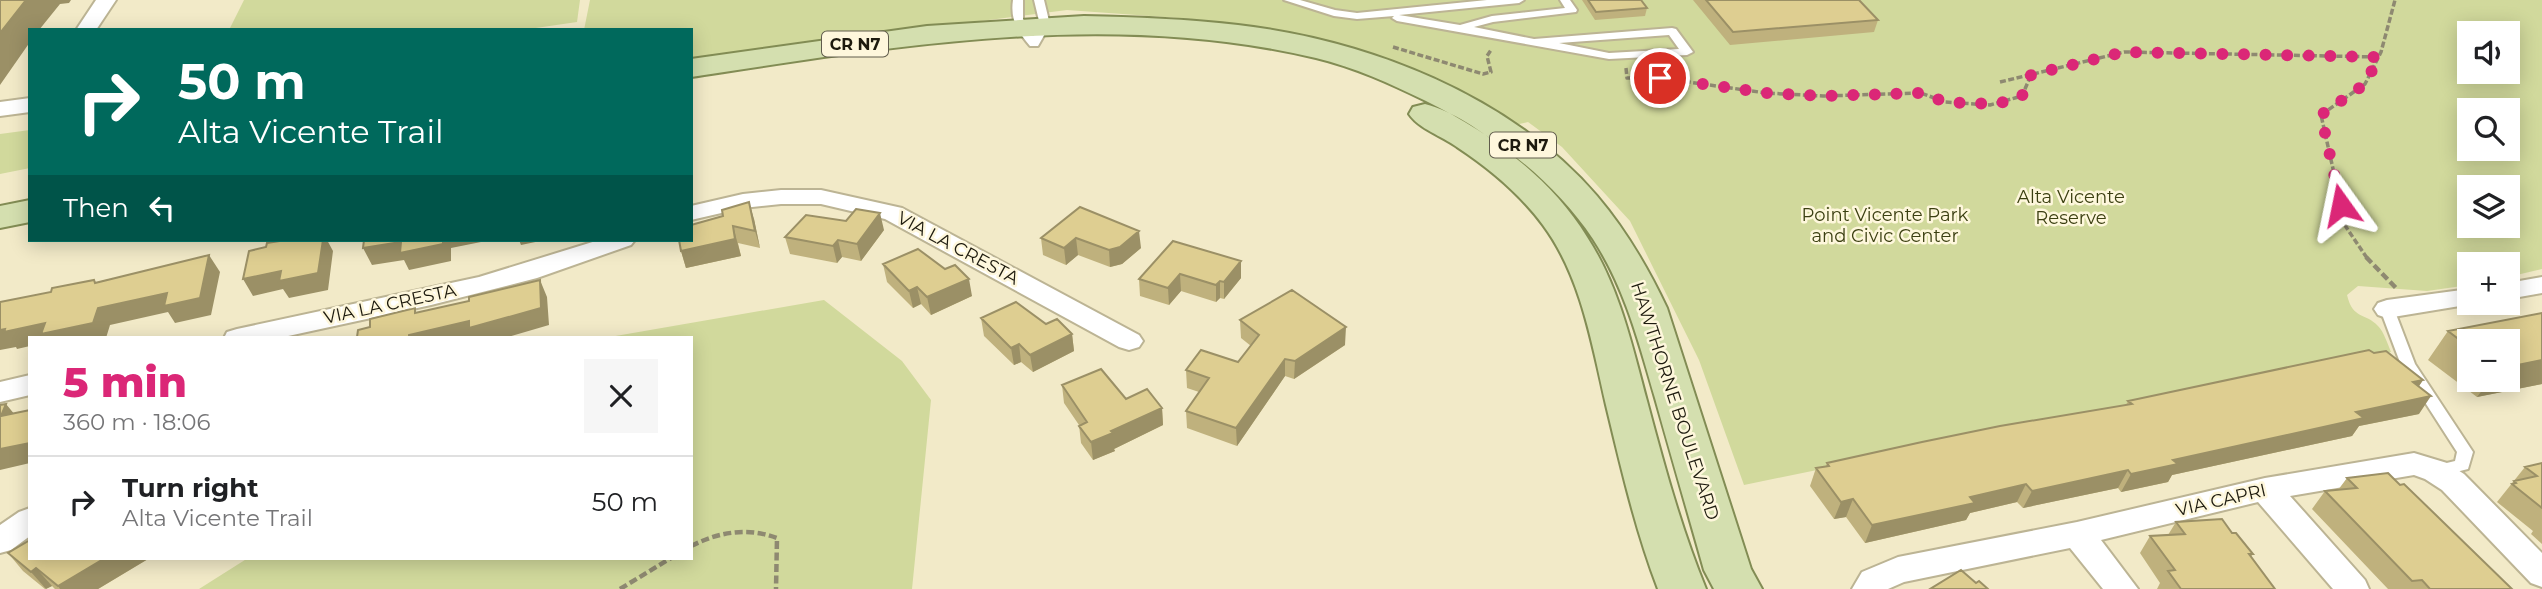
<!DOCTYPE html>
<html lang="en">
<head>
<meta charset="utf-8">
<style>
	body { margin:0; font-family:Montserrat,sans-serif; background:#f6f6f6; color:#202124; height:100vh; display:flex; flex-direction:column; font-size:26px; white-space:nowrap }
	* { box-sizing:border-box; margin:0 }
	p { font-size:23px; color:#757577 }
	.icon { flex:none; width:38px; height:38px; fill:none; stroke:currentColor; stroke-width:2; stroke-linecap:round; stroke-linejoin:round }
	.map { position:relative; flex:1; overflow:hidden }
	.side { position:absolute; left:28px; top:336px; width:665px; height:224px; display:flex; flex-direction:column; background:#fff; border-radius:0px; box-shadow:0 4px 18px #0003 }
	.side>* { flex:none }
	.top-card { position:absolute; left:28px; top:28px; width:665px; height:214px; border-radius:0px; box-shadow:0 4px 18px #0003; background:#00695c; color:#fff; overflow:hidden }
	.controls { position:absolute; left:2457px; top:21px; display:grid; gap:14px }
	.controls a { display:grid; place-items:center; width:63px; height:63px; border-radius:0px; background:#fff; box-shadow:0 4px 18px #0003; font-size:35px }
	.pin { position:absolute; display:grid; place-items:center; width:60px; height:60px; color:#fff; margin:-30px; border:4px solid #fff; border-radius:50%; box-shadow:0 2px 7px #0007 }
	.me { position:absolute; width:77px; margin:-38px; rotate:348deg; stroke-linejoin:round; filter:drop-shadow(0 0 5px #0008) }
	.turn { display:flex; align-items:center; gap:24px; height:147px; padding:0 35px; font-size:32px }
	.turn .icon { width:91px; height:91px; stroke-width:2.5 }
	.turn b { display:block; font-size:49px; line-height:60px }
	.then { display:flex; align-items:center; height:66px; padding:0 35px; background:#0003; gap:14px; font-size:26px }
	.round { display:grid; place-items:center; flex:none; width:74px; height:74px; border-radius:0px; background:#f6f6f6 }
	.head { display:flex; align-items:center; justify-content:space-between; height:119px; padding:0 35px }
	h1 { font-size:42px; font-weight:800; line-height:52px; color:#db2777 }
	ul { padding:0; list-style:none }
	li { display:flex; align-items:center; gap:21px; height:91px; padding:0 35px; border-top:2px solid #e0e0e0 }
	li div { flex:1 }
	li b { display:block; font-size:26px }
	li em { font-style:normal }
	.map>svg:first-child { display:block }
</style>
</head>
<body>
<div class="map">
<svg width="2542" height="589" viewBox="0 0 2542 589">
	<rect width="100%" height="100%" fill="#f2eac8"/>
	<path fill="#d1d99c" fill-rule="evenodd" d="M244,0H580L577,22L522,30H229Z
		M590,0H2542V269L2508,277V264H2469V285L2427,291L2358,286L2347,295C2353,320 2365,312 2378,326C2384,332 2388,345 2391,352L1744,485L1699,360L1630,221L1562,147L1528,122L1515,125L1281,33L1192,19L1067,10L691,58V30H584ZM2469,33H2508V72H2469ZM2469,110H2508V149H2469ZM2469,187H2508V226H2469Z
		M30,130V168L0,174V134Z
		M824,300L902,361L931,400L912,589H199L248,558H691V338H604Z"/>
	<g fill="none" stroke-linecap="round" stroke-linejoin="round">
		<defs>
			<path id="service" d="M1013,0H1023V19L1033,36L1040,25L1034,0H1044L1050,25L1038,46H1030C1018,32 1010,20 1013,0Z
				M1284,0H1300L1335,10L1357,13L1487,0H1524L1519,3L1399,15L1460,25L1492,16L1565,8L1560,0H1570L1577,10L1576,12L1493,22L1474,27L1534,39L1672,28L1676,29L1693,52L1687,55L1609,59L1397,21L1392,18L1394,16L1357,19L1334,16ZM1669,35L1679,49L1609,53L1559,43Z
				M2387,304L2394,309L2415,364L2473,452L2468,469L2436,477L2430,475L2428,471L2430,467L2455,461L2457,452L2401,365L2380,309Z"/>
			<path id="minor" d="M96,0H116L96,30H76Z
				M30,98V112L0,116V102Z
				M781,190H821L902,208L1139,335L1143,341L1139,347L1129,350L1119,347L885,219L821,204H781L743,208L691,220V206L743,194Z
				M599,240H635L631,245L537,278L431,305L279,338H224L227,332L237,329L479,277Z
				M2542,277V293L2508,299V283Z
				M2469,289V303H2478L2387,318L2378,315L2374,309L2378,303L2387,300Z
				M30,375V395L0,402V382Z
				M2414,453L2447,463L2464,474L2542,553V587L2531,583L2442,490L2425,479L2414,475L2290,496L2365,580L2369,589H2333L2258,502L2101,540L2138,589H2103L2070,548L1904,582L1888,589H1852L1862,572L1898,557L2077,522L2265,478Z
				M30,508V536L11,550L0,553V525L19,512Z"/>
			<path id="primary" d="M1084,16C1136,17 1187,19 1238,25C1368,40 1510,95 1597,196C1626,230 1648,268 1667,308L1751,569L1762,589H1714L1704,570C1688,513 1671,456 1655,398C1639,343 1625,288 1593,239C1552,178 1491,133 1426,101C1391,84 1354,67 1316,58C1110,9 896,46 691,77V59L927,26Z
				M1425,104C1453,111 1481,131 1503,148C1536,173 1565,201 1587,237C1619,286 1632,345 1647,401C1664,465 1681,528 1706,589H1658C1635,529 1621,467 1606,405C1592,344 1581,276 1543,225C1520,194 1489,168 1457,147C1442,136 1419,129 1409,114L1413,107Z
				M30,200V222L0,228V206Z"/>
		</defs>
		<use href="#service" stroke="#bcb494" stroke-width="4"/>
		<use href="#minor" stroke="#bcb494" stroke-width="4"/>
		<use href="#primary" stroke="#828c54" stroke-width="4"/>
		<path stroke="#8e8971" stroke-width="3.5" stroke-dasharray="6 2.5" stroke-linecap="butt" d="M1393,47L1483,74L1491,72L1487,56L1491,50
			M1626,68L1627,78H1660L1766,93L1823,96L1921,93L1945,102L1990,105L2022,96L2031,75
			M2000,82L2124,52L2379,57
			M2367,258L2346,227L2321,115L2365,84L2381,52L2395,0"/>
		<path stroke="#8e8971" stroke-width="4.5" stroke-dasharray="8 3.5" stroke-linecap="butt" d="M2366,257L2396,288
			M691,546C719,532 747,527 777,538L776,589
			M620,589L671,558"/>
		<use href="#service" fill="#fff" fill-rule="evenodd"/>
		<use href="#minor" fill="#fff" fill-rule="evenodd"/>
		<use href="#primary" fill="#d4dfaf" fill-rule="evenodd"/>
	</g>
	<path fill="#bfb17d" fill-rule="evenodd" d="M1582,0H1641L1647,8L1645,16L1595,20Z
		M1693,0H1859L1878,20L1874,32L1730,45Z
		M1080,207L1141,248L1122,264L1110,267L1078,255L1066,265L1043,255L1041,238Z
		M754,219L760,248L738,243L741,256L686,268L681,251L679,240Z
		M884,230L861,261L842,257L837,263L790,254L785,237Z
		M1241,261V278L1224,299L1220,298L1216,302L1181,291L1169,305L1140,296L1139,279Z
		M883,264L945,269L972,296L931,315L921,304L913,308L887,282Z
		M2542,313V384L2477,397L2428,360L2448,331ZM2469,341H2508V380H2469Z
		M981,318L1046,324L1072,334L1074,351L1033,372L1021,362L1014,365L984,336Z
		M1240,320L1345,345L1294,379L1285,376L1237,446L1187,428L1186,411L1199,392L1187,388L1186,370L1238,362L1251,346L1241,338Z
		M2374,353L2423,380L2419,386V414L2359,426L2352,436L2172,475L2168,482L2121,492L2118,488L2023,508L2017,502L1970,513L1966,520L1865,543L1846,517L1834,519L1810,486L1816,468L1826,466L1827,463L2126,405L2128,401Z
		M1062,385L1126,399L1162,408L1163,425L1114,449L1115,451L1093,460L1081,443L1079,425L1064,403Z
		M2542,463V544L2531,534L2533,531L2497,502L2525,467Z
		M2347,478L2512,589H2388L2312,509L2325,491L2338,490Z
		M2176,522L2232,533L2253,554L2251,557L2275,589H2157L2160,583L2140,553L2150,536L2168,535Z
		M8,553L148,559L98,589H55L52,586L45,589L23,571Z"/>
	<path fill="#9b9066" d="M26,0H71L69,3L60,4L39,30H30V42L0,85V33Z
		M749,202L754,219L760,248L755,231Z
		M880,213L884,230L861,261L857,244Z
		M733,226L741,256L686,268L681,251Z
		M1139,231L1141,248L1122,264L1110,267L1109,250Z
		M1076,238L1078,255L1066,265L1064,248Z
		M323,240H327L333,251L328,290L289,298L283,289L253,296L243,279Z
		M443,240H491L451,248V261L409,270L404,260L372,265L363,248L401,242Z
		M519,240H545L521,245Z
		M838,240L842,257L837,263L833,246Z
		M209,255L220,272L211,315L175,323L168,312L110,325L106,338H30V346L17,349L16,347L0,350V330L98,308Z
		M1241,261V278L1224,299V282Z
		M1180,274L1181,291L1169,305L1168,288Z
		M969,279L972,296L931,315L927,297Z
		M540,280L547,297L549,325L505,338H409V335Z
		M1220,281V298L1216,302V285Z
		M917,287L921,304L913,308L909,291Z
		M1346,327L1345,345L1294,379L1295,361Z
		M1072,334L1074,351L1033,372L1030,355Z
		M1019,344L1021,362L1014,365L1011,348Z
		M1285,359V376L1237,446L1236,428Z
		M2542,360V384L2477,397L2490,380H2508V367Z
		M2423,380L2411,398L2413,382Z
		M2431,396L2419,414L2359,426L2352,436L2172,475L2168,482L2121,492L2131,474L2173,460L2356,412Z
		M6,404L20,421L1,416Z
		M1162,408L1163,425L1114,449L1115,451L1093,460L1091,442L1111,431Z
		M30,443V463L0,470V449Z
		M2128,470L2118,488L2023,508L2032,491Z
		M2026,484L2017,502L1970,513L1966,520L1865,543L1872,525L1970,497Z
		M1853,499L1846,517L1834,519L1841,502Z
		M105,558H147L148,559L98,589H60L58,586Z
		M36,568L52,586L46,589L31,572Z"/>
	<path fill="#dece91" stroke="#9b9066" stroke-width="2" d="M0,0H26L0,33Z
		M1588,0H1641L1647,8L1596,12Z
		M1706,0H1859L1878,20L1733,32Z
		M749,202L755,231L733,226L735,239L681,251L679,240H691V225L723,216L722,210Z
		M1080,207L1139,231L1120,247L1109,250L1076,238L1064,248L1041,238Z
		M856,209L880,213L857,244L838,240L833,246L785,237L806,215L846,221Z
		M286,240H323L318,273L279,281L281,271L243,279L249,251L266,247L267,243Z
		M364,240H443V244L400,253L401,242L363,248Z
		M1173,241L1241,261L1224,282L1220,281L1216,285L1180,274L1168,288L1139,279Z
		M918,249L945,269L955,265L969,279L927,297L917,287L909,291L883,264Z
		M209,255L200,298L164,306L167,293L98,308L93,323L41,334L45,323L4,332L5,329L0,330V302L51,292L52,288L94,280L95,283Z
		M540,280L541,308L469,328V321L409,335V338H356L357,337L358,330L370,327V319L415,308V313L469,301V297Z
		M1292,290L1346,327L1295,361L1285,359L1236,428L1186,411L1209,378L1186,370L1201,350L1238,362L1259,335L1240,320Z
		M1016,302L1046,324L1057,319L1072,334L1030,355L1019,344L1011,348L981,318Z
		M2542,313V360L2508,367V341H2469V347L2448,331Z
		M2369,350L2374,353L2386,351L2423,380L2413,382L2431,396L2356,412L2364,418L2173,460L2178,464L2131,474L2128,470L2032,491L2026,484L1970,497L1975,503L1872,525L1853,499L1841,502L1816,468L1829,466L1827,463L1922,442L2000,426L2132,404L2128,401Z
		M1101,369L1126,399L1147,389L1162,408L1111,431L1113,433L1091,442L1079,426L1087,422L1062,385Z
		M6,404L1,416L30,410V443L0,449V405Z
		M2542,463V508L2512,484L2516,483L2514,481L2537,476L2525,467Z
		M2388,473L2400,485L2404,484L2512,589H2430L2422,580L2412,581L2325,491L2357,488L2347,478Z
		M2222,519L2232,533H2236L2253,554H2249L2275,589H2181L2168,571L2175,570L2150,536L2185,534L2176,522Z
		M30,540V558H105L58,586L36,568L31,572L8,553Z
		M1961,570L1976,583L1979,581L1988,589H1930Z"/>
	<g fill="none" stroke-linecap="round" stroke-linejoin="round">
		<path stroke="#db2777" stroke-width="12" stroke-dasharray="0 21.6" d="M1660,78L1766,93L1823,96L1921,93L1945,102L1990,104L2011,101L2022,96L2031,75L2124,52L2379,57L2365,84L2321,115L2341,205"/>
	</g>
	<g text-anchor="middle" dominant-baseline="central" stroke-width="5" stroke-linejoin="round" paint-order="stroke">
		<g fill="#fef7dc" stroke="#605c4c" stroke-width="2">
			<rect x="822" y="31.5" width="66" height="25" rx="5"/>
			<rect x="1490" y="132.5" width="66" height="25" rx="5"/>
		</g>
		<g font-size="16" font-weight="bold" fill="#1d1a0e">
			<text x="855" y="44">CR N7</text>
			<text x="1523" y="145">CR N7</text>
		</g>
		<g font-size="18" fill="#3b3f11" stroke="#fef7dc">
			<text x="2071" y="197">Alta Vicente<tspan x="2071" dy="21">Reserve</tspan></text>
			<text x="1885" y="215">Point Vicente Park<tspan x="1885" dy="21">and Civic Center</tspan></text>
		</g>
		<g font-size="18" fill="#1d1a0e" stroke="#fef7dc">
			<text transform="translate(958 248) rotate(28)">VIA LA CRESTA</text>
			<text transform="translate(390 304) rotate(-12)">VIA LA CRESTA</text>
			<text transform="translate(1675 401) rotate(72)">HAWTHORNE BOULEVARD</text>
			<text transform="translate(2221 500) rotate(-13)">VIA CAPRI</text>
		</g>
	</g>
</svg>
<div class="controls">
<a><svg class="icon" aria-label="sound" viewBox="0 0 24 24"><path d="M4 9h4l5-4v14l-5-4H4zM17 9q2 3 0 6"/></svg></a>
<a><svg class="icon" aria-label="search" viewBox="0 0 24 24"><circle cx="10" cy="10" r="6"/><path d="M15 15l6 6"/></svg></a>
<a><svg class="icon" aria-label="layers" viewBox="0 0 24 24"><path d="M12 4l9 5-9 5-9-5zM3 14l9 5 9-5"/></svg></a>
<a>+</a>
<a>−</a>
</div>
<div class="pin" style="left:1660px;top:78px;background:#d93025"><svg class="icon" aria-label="arrive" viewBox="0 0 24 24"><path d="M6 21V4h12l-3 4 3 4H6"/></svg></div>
<svg class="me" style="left:2341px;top:205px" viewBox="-20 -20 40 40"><path d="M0-17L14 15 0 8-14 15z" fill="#db2777" stroke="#fff" stroke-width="4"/></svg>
<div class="top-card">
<div class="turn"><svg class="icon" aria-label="right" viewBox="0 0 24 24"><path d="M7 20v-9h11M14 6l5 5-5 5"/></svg><div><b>50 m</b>Alta Vicente Trail</div></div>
<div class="then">Then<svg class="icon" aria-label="left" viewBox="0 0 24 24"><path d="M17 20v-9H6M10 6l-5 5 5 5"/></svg></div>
</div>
<section class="side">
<div class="head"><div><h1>5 min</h1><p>360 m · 18:06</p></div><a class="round"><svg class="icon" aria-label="close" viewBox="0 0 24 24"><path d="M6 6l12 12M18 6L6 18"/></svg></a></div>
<ul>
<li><svg class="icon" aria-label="right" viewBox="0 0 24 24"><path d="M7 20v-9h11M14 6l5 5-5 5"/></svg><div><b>Turn right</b><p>Alta Vicente Trail</p></div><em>50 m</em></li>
</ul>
</section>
</div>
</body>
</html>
